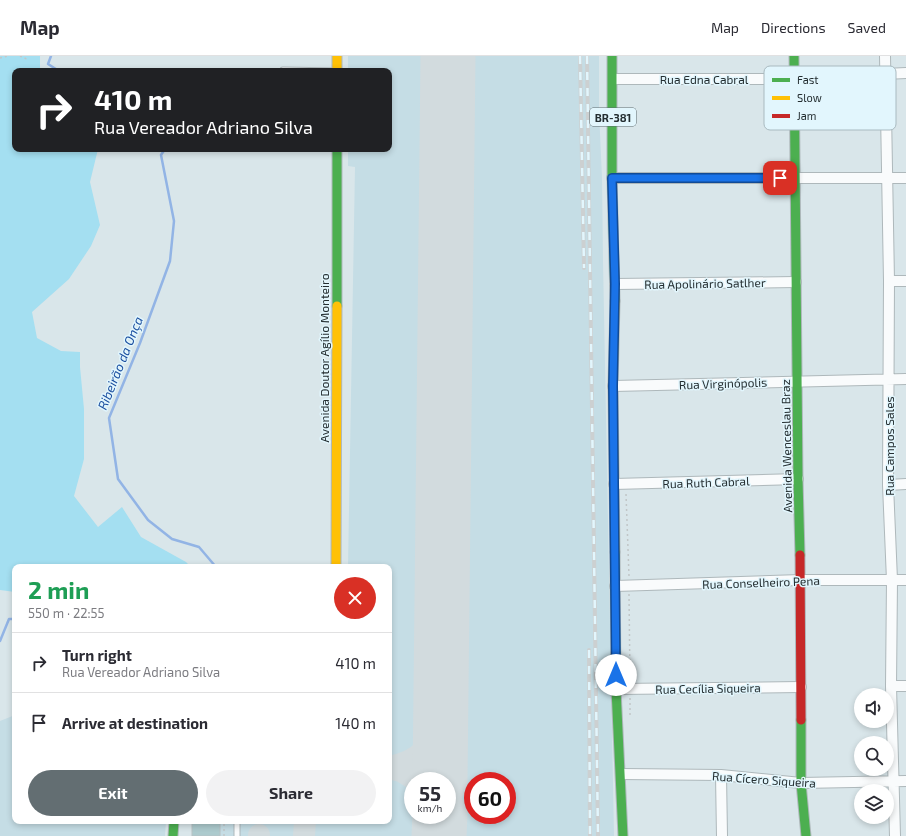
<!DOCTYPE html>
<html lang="en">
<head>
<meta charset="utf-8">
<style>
	body { margin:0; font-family:"Exo 2",sans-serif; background:#f2f2f3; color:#2b2b33; height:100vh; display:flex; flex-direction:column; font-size:15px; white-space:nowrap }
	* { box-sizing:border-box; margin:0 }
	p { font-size:13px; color:#7c7c81 }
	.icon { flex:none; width:22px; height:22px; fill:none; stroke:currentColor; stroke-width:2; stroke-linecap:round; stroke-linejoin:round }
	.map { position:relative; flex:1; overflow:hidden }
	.drawer { position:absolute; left:12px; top:508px; width:380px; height:260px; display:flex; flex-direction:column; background:#fff; border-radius:8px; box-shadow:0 2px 6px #0003 }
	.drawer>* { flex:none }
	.banner { position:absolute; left:12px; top:12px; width:380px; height:84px; border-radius:8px; box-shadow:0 2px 6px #0003; background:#202124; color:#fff; overflow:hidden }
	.tools { position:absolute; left:854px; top:632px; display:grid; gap:8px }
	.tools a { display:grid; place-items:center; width:40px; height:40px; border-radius:50%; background:#fff; box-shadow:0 2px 6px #0003; font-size:20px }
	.speed { position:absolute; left:404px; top:716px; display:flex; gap:8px; font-size:20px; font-weight:700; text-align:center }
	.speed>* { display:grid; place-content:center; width:52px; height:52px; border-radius:50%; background:#fff; box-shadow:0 2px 6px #0003; line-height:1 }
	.speed small { font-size:10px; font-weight:400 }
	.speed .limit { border:6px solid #d22; background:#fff; color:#111 }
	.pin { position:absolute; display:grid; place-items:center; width:34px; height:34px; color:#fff; margin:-17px; border-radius:8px; box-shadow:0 2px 6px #0006 }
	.me { position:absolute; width:44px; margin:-22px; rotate:0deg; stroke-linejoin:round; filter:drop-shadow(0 0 3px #0008) }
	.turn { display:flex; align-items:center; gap:14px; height:84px; padding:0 16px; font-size:18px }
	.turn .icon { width:52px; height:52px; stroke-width:2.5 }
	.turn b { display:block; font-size:28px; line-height:34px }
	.round { display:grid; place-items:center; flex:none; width:42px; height:42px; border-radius:21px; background:#f2f2f3 }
	.summary { display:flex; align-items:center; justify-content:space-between; height:68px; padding:0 16px }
	h1 { font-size:24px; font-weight:700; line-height:30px; color:#1e9e55 }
	.primary-button { display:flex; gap:8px; margin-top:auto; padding:8px 16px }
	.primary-button a { flex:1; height:46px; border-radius:24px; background:#636e72; color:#fff; font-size:16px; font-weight:700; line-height:46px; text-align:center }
	.primary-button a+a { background:#f2f2f3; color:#2b2b33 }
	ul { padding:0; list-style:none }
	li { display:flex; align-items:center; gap:12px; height:60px; padding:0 16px; border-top:1px solid #e1e1e2 }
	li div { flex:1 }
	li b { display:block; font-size:15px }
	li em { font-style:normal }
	header { display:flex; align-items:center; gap:24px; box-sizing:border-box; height:56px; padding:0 20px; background:#fff; border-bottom:1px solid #e1e1e2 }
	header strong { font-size:19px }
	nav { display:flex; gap:22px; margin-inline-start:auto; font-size:14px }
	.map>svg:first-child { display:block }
</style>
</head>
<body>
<header>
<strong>Map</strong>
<nav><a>Map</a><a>Directions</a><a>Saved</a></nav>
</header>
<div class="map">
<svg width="906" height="780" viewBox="0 0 906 780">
	<rect width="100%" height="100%" fill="#d9e6ea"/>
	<path fill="#c5dde5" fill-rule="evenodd" d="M348,0H599V55L602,122L603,205L614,780H192V765H389V511H348L355,111L348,110V93H389V15H348ZM413,725H447V759H413ZM473,725H507V759H473Z
		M15,659V765H166L165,780H0V665Z"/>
	<path fill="#a4dff1" d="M0,0H40V15H15V93H98L90,126L100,169L91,190L69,223L32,256L37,282L61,295L80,296V311L84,353V403L74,440L98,471L122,451L141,481L186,506L191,511H15V536L0,534Z"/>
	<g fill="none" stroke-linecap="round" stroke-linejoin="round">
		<path stroke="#92b4e5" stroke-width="2.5" d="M51,0L48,8L59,15
			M165,93L161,99L174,165L170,205L140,287L109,362L118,423L148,464L172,483L199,491L216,511
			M0,585L9,563H15"/>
		<path stroke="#d2dbde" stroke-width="22" d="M389,711C423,705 434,687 441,655
			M389,712L401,715L417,725
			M436,759L440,778
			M259,780V779
			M304,780L305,765"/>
		<path stroke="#d2dbde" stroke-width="55" d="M440,725L448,0
			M439,780L440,759"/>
	</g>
	<path fill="#accacd" stroke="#b7c2c4" d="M192,765H220V780H192Z"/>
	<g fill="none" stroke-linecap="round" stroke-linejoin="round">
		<defs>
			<path id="lane" d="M283,14L336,15
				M237,780V765"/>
			<path id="street" d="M885,0L889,225L888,429L892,524L891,630L895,780
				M885,18L906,17
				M613,23H795
				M612,122H906
				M889,225H906
				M615,228L796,226
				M613,330L906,323
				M614,428L798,423
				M888,429L906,428
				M615,530L801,524H906
				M891,630H906
				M616,633L801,631
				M621,718L721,719L801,727L906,725
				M721,719L722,780"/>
			<path id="fast" d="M612,0V122L615,245
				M794,0L798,423L800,499
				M337,250V93
				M615,496L616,633L623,780
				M801,664V727L806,780
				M173,780L174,765"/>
			<path id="slow" d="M337,0V15
				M615,496L613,330L615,245
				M336,511L337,250"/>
			<path id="jam" d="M800,499L801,664"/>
		</defs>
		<use href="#lane" stroke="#aeb8bb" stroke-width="7"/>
		<use href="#street" stroke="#aeb8bb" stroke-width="12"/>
		<use href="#fast" stroke="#aeb8bb" stroke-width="11"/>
		<use href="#slow" stroke="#aeb8bb" stroke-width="11"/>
		<use href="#jam" stroke="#aeb8bb" stroke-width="11"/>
		<path stroke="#c1c6c7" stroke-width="1.5" stroke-dasharray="2 3" stroke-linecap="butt" d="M20,0L29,4
			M0,2L8,0
			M626,438L629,520
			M629,538L630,624
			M630,642V662
			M224,780V765"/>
		<use href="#lane" stroke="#f9fbfc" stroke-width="5"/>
		<use href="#street" stroke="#f9fbfc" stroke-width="10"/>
		<use href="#fast" stroke="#4caf50" stroke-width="9"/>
		<use href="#slow" stroke="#ffc107" stroke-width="9"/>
		<use href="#jam" stroke="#c62828" stroke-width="9"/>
		<defs>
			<path id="rail" d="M580,0L584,212
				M587,0L598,780
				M589,594L590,780"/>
		</defs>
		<use href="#rail" stroke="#ccd0d1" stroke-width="4"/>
		<use href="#rail" stroke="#e2f6fd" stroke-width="2.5" stroke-dasharray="8" stroke-linecap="butt"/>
	</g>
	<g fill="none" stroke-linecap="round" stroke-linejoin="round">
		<defs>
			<path id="route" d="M616,619L613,330L615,228L612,122H780"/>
		</defs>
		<use href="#route" stroke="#114b97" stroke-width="10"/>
		<use href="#route" stroke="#1a73e8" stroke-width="7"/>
	</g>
	<g text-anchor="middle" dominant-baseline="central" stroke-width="3" stroke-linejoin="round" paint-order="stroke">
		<rect fill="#e2f6fd" stroke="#5d6a6e" stroke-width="1" x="590" y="52" width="46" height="18" rx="3"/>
		<g font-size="11" font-weight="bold" fill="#242e31">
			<text x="613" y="61">BR-381</text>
		</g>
		<g font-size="12" fill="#242e31" stroke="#e2f6fd">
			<text x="704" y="23">Rua Edna Cabral</text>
			<text transform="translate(705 227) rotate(-1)">Rua Apolinário Satlher</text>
			<text transform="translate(324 302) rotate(-90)">Avenida Doutor Agílio Monteiro</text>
			<text transform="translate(723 327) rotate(-2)">Rua Virginópolis</text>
			<text transform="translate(786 390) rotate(-91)">Avenida Wenceslau Braz</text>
			<text transform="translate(889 390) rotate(-90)">Rua Campos Sales</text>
			<text transform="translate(706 426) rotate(-2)">Rua Ruth Cabral</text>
			<text transform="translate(761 526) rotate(-2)">Rua Conselheiro Pena</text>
			<text transform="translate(708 632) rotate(-1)">Rua Cecília Siqueira</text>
			<text transform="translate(764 723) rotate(4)">Rua Cícero Siqueira</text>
		</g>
		<g font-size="13" font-style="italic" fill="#1a4e9f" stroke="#e2f6fd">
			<text transform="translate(120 307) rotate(-68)">Ribeirão da Onça</text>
		</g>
	</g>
	<rect x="764" y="10" width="132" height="64" rx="6" fill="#e2f6fd" stroke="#a9bac0" stroke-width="1"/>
	<rect x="772" y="22" width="18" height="4" fill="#4caf50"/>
	<rect x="772" y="40" width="18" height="4" fill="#ffc107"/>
	<rect x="772" y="58" width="18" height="4" fill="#c62828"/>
	<g font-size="11" fill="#242e31">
		<text x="797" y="28">Fast</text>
		<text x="797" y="46">Slow</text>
		<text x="797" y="64">Jam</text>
	</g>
</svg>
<div class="tools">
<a><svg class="icon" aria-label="sound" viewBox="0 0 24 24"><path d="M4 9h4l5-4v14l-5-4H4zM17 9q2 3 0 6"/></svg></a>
<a><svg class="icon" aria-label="search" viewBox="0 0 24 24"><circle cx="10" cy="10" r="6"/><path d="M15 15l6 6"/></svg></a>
<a><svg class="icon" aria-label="layers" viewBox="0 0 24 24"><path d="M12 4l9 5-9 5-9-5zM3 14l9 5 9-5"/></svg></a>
</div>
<div class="speed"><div>55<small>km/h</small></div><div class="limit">60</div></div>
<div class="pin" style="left:780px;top:122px;background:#d93025"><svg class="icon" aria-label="arrive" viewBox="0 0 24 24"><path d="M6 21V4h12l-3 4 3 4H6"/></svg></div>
<svg class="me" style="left:616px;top:619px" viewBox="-20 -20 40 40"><circle r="19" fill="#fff"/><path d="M0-13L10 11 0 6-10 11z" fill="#1a73e8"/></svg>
<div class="banner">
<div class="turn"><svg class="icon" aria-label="right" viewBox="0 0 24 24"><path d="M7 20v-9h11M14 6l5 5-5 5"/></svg><div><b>410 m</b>Rua Vereador Adriano Silva</div></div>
</div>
<section class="drawer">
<div class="summary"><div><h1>2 min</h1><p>550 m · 22:55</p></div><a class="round" style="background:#d93025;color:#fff"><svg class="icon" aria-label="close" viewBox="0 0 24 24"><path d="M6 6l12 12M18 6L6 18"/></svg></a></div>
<ul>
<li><svg class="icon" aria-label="right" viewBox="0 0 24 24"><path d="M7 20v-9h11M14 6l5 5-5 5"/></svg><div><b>Turn right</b><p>Rua Vereador Adriano Silva</p></div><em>410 m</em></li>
<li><svg class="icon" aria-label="arrive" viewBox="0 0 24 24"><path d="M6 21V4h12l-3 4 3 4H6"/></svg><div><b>Arrive at destination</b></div><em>140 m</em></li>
</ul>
<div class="primary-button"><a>Exit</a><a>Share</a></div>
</section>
</div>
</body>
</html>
